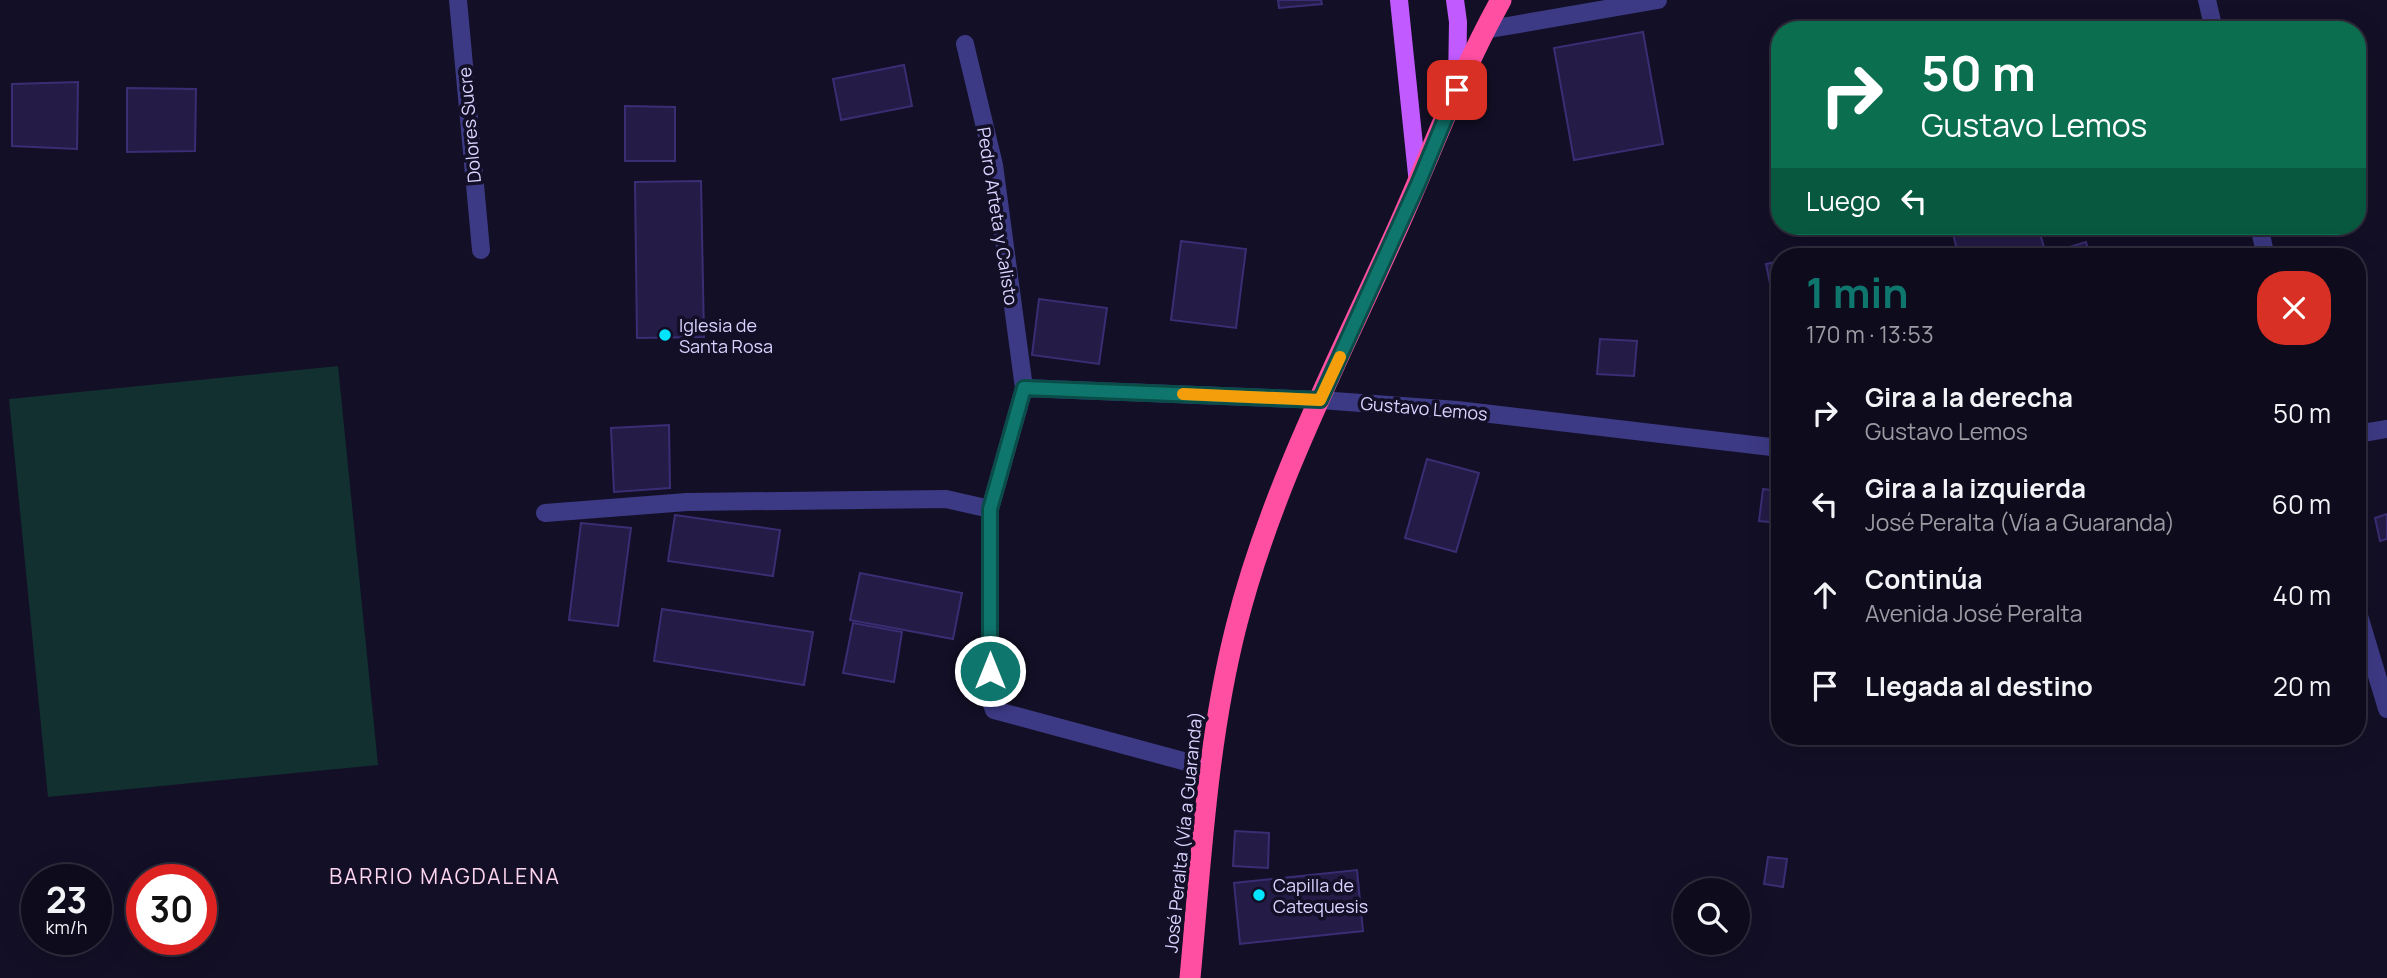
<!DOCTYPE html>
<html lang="es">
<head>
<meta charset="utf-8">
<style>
	body { margin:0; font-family:Manrope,sans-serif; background:#171425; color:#f1f3f6; height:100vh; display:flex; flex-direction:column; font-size:26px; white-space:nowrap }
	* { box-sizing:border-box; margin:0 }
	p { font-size:23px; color:#9b9ba3 }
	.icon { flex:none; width:38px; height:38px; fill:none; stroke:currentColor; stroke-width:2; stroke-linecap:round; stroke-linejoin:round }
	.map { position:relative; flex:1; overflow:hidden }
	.sheet { position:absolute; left:1771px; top:248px; width:595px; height:497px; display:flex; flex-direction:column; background:#0e0b1c; border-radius:28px; box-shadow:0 7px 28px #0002,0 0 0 2px #2e2b3b }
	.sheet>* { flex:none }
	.banner { position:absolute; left:1771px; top:21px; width:595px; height:214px; border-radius:28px; box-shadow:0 7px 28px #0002,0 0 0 2px #2e2b3b; background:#0b6e4f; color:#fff; overflow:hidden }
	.buttons { position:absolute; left:1673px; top:878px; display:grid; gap:14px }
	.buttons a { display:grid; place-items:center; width:77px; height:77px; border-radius:50%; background:#0e0b1c; box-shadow:0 7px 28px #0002,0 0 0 2px #2e2b3b; font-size:35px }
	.speed { position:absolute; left:21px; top:864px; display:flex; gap:14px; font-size:35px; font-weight:700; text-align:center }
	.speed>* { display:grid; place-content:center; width:91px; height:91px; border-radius:50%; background:#0e0b1c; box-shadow:0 7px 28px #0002,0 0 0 2px #2e2b3b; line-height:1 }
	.speed small { font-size:18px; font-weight:400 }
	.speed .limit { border:10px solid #d22; background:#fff; color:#111 }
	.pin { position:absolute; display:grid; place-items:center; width:60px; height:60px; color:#fff; margin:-30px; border-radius:14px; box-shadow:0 4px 10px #0006 }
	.me { position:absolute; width:77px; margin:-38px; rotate:0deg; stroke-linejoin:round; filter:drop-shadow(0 0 5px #0008) }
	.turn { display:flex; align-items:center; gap:24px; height:147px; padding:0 35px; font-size:32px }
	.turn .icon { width:91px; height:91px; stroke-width:2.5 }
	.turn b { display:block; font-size:49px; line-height:60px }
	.then { display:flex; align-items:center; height:66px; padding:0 35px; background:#0003; gap:14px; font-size:26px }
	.round { display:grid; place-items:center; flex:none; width:74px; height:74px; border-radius:28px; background:#171425 }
	.overview { display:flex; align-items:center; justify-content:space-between; height:119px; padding:0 35px }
	h1 { font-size:42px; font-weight:700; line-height:52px; color:#0f766e }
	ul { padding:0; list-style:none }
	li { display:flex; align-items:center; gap:21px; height:91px; padding:0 35px }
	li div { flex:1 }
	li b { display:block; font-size:26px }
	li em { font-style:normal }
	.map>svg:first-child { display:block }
</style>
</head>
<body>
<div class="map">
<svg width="2387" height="978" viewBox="0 0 2387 978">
	<rect width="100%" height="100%" fill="#130f26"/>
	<path fill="#12302f" d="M338,366L378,765L48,797L9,399Z"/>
	<path fill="#241b47" stroke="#3b2d73" stroke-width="2" d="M1278,0H1321L1322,4L1279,8Z
		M1643,32L1663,144L1574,160L1554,48Z
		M904,65L912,106L841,120L833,79Z
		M78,82L77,149L12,146V84Z
		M127,88L196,89L195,151L127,152Z
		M625,106L675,107V161H625Z
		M701,181L704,337L637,338L635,182Z
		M1985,226H2038L2045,251L2018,257H1959L1953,234Z
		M1181,241L1246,249L1236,328L1171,320Z
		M2086,242L2090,257H2043V255Z
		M1780,261V302L1774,303L1766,264Z
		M1039,299L1107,308L1099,364L1032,355Z
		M1600,339L1637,341L1634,376L1597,374Z
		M669,425L670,488L614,492L611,428Z
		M1427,459L1479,473L1456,552L1405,538Z
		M1763,489L1780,491V523L1759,521Z
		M2387,514V539L2380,541L2375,518Z
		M675,515L780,530L773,576L668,561Z
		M581,523L631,528L618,626L569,620Z
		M860,573L962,593L953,639L850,620Z
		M662,609L813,632L804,685L654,661Z
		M853,623L902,632L894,682L843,673Z
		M2173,737H2222V738L2174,745Z
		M1235,831L1269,833L1268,868L1233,866Z
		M1768,857L1787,859L1783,887L1764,884Z
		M1357,870L1363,931L1240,944L1234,883Z"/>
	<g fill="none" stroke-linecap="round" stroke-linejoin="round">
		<path stroke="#3d3a85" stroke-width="18" d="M1484,30L1658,0
			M965,44L994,165L1024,388"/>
		<path stroke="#3d3a85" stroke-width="18" d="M458,0L481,250
			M2207,0L2214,30
			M2259,226L2266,257
			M2357,434L2387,429
			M545,513L687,502L946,499L990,509
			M2357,609L2387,709
			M1209,768L994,710L990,699V509L1024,388L1320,400L1457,410L1780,448"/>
		<path stroke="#c25bff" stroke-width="18" d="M1399,0L1418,184
			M1455,0L1458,22L1457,86"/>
		<path stroke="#ff4fa3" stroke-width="21" d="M1190,978C1201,860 1207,742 1236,627C1270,491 1337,363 1394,236C1430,157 1459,75 1501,0"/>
	</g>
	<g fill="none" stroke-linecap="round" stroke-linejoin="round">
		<defs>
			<path id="route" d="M990,671V509L1024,388L1320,400L1418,184L1457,90"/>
		</defs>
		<use href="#route" stroke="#0a4d48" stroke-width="18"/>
		<use href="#route" stroke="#0f766e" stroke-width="12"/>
		<path stroke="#f59e0b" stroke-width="12" d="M1183,394L1320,400L1340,357"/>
	</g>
	<g fill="#00e5ff" stroke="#130f26" stroke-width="2.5">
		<circle cx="665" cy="335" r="7"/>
		<circle cx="1259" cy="895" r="7"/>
	</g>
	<g text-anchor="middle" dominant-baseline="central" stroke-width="7" stroke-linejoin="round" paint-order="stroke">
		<g font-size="18" fill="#d9d4ff" stroke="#130f26">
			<text transform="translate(469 125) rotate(-95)">Dolores Sucre</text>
			<text transform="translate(998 216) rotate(81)">Pedro Arteta y Calisto</text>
			<text transform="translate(1424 408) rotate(5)">Gustavo Lemos</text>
			<text transform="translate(1183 832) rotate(-84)">José Peralta (Vía a Guaranda)</text>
		</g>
		<g font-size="18" fill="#d9d4ff" stroke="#130f26" text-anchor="start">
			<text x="679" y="325">Iglesia de<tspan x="679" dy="21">Santa Rosa</tspan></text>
			<text x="1273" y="885">Capilla de<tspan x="1273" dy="21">Catequesis</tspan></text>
		</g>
		<g font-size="21" letter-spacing="2" fill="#ffd6f0" stroke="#130f26">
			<text x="445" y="876">BARRIO MAGDALENA</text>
		</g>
	</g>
</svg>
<div class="buttons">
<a><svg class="icon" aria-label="search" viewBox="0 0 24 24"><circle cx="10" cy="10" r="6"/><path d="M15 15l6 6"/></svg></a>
</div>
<div class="speed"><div>23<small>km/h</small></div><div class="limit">30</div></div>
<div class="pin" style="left:1457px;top:90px;background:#d93025"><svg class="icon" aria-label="arrive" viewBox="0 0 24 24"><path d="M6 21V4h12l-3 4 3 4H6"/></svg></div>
<svg class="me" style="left:990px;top:671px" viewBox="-20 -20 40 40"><circle r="17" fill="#0f766e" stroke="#fff" stroke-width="3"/><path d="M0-11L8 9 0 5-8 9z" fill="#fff"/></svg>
<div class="banner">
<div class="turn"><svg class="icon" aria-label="right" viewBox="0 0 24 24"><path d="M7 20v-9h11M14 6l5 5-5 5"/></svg><div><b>50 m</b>Gustavo Lemos</div></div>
<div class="then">Luego<svg class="icon" aria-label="left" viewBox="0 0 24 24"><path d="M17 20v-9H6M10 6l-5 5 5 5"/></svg></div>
</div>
<section class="sheet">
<div class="overview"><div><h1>1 min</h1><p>170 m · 13:53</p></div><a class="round" style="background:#d93025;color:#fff"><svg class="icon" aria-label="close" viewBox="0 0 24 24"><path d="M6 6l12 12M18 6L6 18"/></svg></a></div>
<ul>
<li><svg class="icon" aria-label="right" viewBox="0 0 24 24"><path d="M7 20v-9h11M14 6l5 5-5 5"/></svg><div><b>Gira a la derecha</b><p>Gustavo Lemos</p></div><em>50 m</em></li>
<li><svg class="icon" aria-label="left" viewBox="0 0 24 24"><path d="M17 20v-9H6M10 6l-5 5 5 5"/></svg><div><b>Gira a la izquierda</b><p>José Peralta (Vía a Guaranda)</p></div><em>60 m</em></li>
<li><svg class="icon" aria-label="ahead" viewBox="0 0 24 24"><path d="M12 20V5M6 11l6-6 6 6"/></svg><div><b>Continúa</b><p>Avenida José Peralta</p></div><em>40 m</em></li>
<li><svg class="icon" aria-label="arrive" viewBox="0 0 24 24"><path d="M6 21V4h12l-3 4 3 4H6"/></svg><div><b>Llegada al destino</b></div><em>20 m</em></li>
</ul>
</section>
</div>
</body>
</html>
